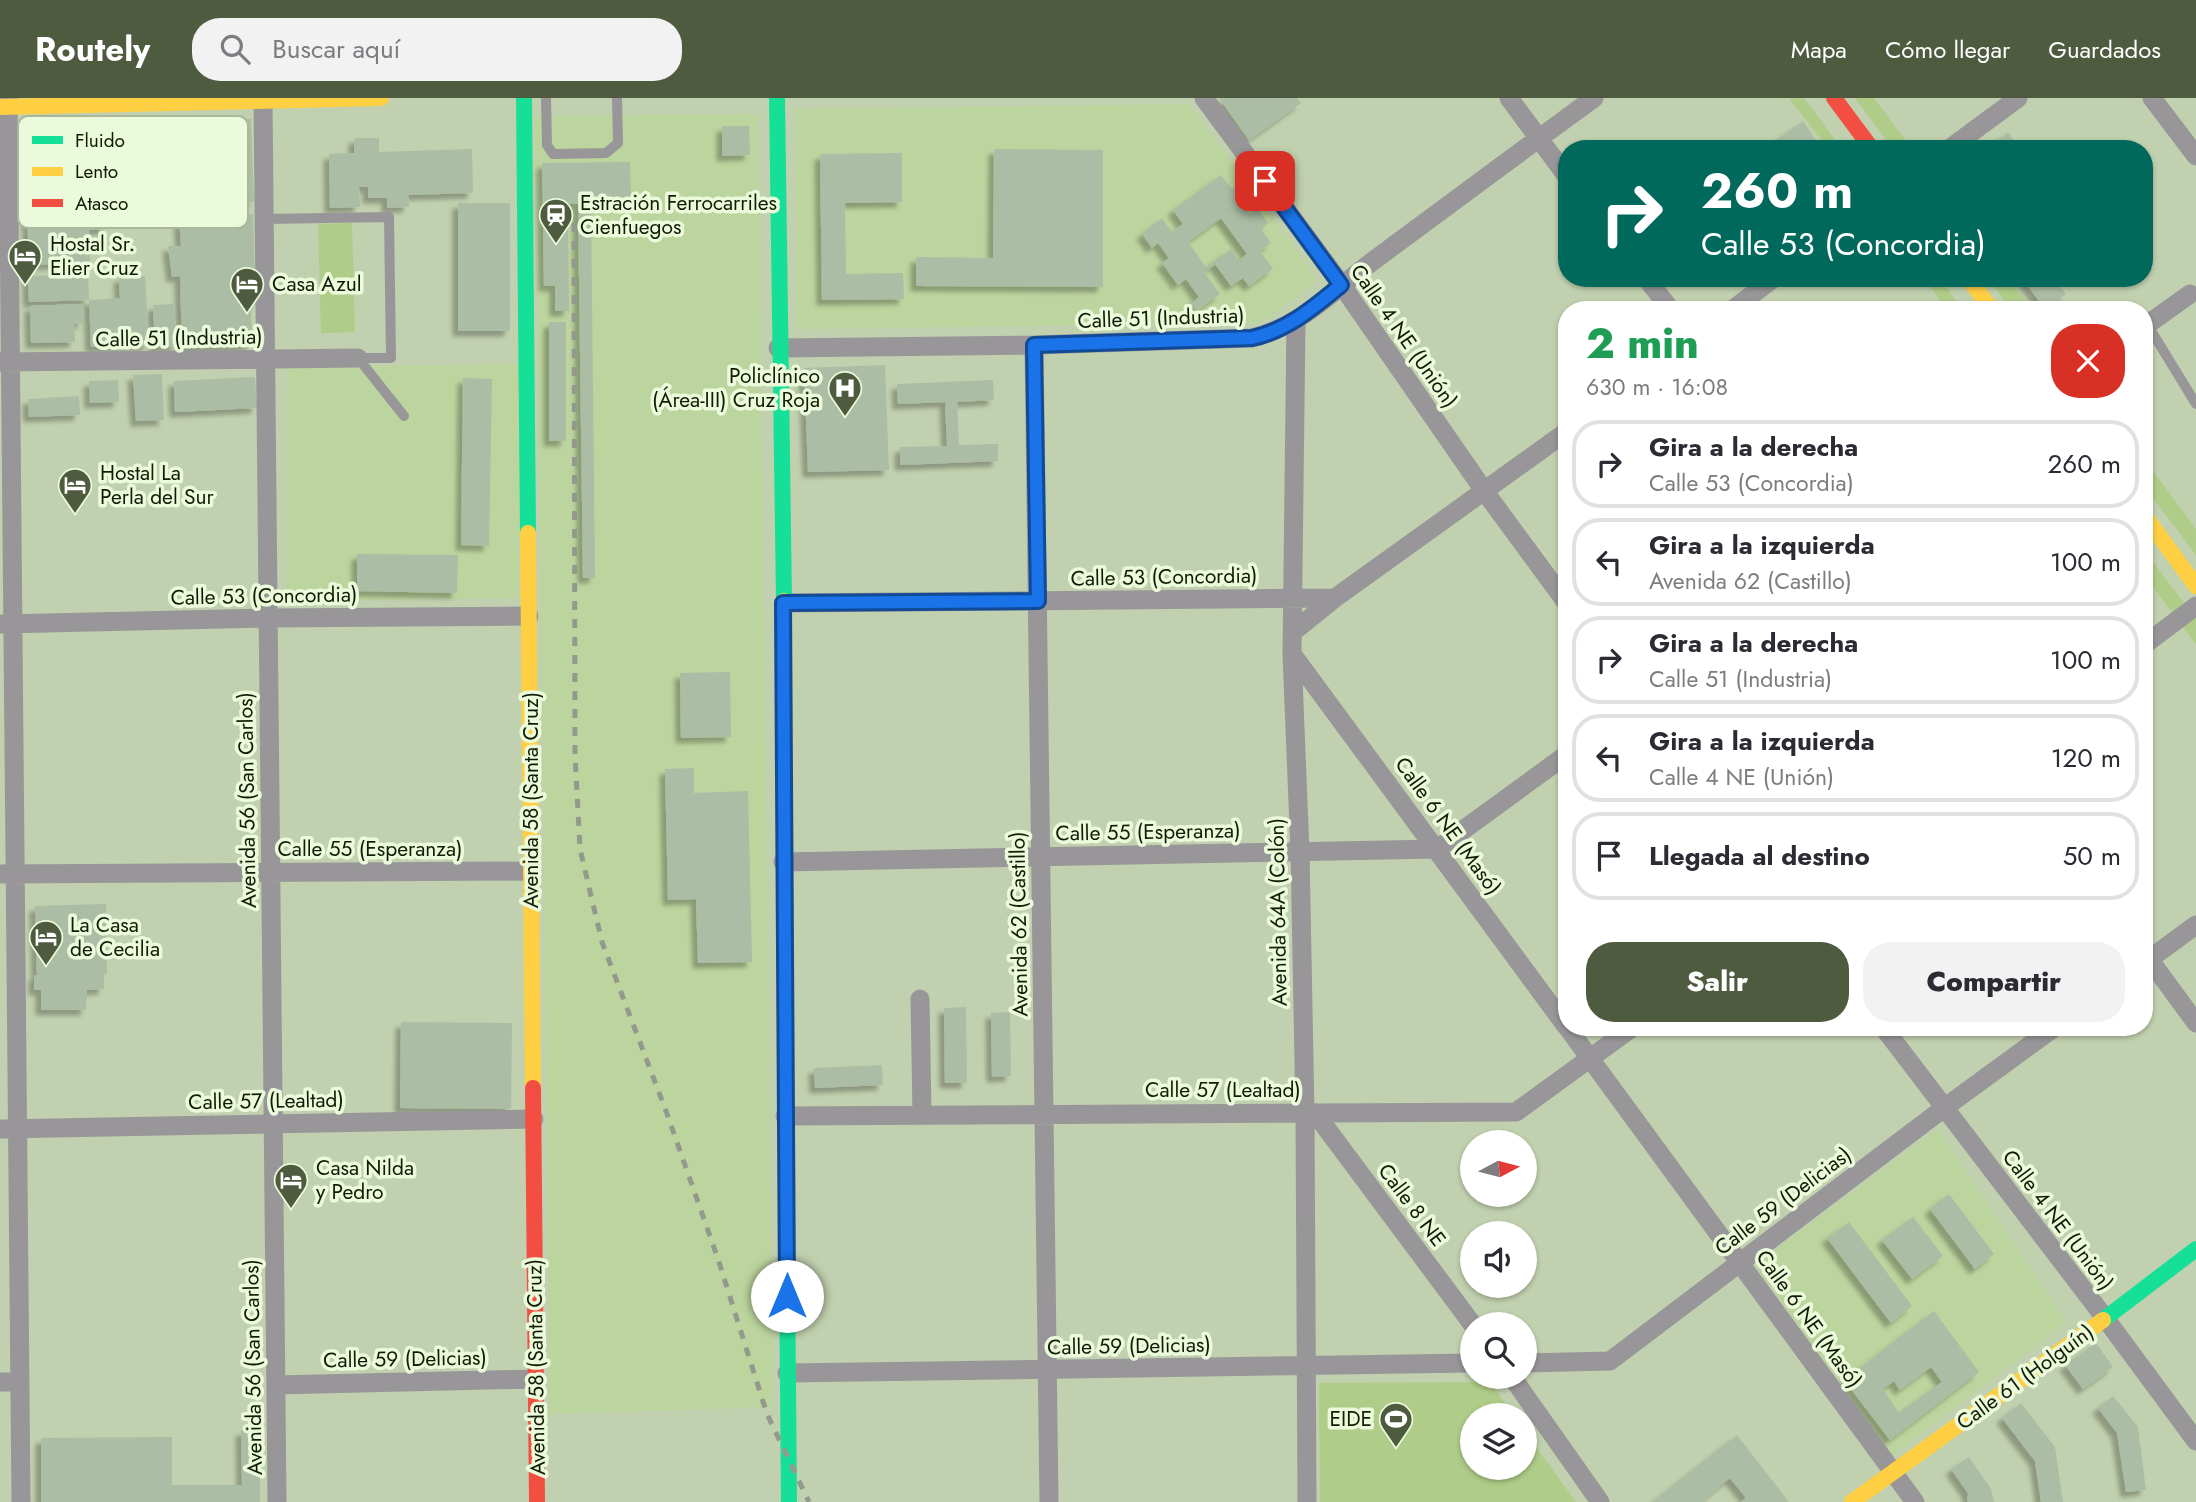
<!DOCTYPE html>
<html lang="es">
<head>
<meta charset="utf-8">
<style>
	body { margin:0; font-family:Jost,sans-serif; background:#f2f2f3; color:#2b2b33; height:100vh; display:flex; flex-direction:column; font-size:26px; white-space:nowrap }
	* { box-sizing:border-box; margin:0 }
	p { font-size:23px; color:#7c7c81 }
	.icon { flex:none; width:38px; height:38px; fill:none; stroke:currentColor; stroke-width:2; stroke-linecap:round; stroke-linejoin:round }
	.map { position:relative; flex:1; overflow:hidden }
	.drawer { position:absolute; left:1558px; top:203px; width:595px; height:735px; display:flex; flex-direction:column; background:#fff; border-radius:28px; box-shadow:0 2px 5px #0004 }
	.drawer>* { flex:none }
	.banner { position:absolute; left:1558px; top:42px; width:595px; height:147px; border-radius:28px; box-shadow:0 2px 5px #0004; background:#00695c; color:#fff; overflow:hidden }
	.needle { width:46px; rotate:83deg }
	.buttons { position:absolute; left:1460px; top:1032px; display:grid; gap:14px }
	.buttons a { display:grid; place-items:center; width:77px; height:77px; border-radius:50%; background:#fff; box-shadow:0 2px 5px #0004; font-size:35px }
	.pin { position:absolute; display:grid; place-items:center; width:60px; height:60px; color:#fff; margin:-30px; border-radius:14px; box-shadow:0 4px 10px #0006 }
	.me { position:absolute; width:77px; margin:-38px; rotate:0deg; stroke-linejoin:round; filter:drop-shadow(0 0 5px #0008) }
	.turn { display:flex; align-items:center; gap:24px; height:147px; padding:0 28px; font-size:32px }
	.turn .icon { width:91px; height:91px; stroke-width:2.5 }
	.turn b { display:block; font-size:49px; line-height:60px }
	.round { display:grid; place-items:center; flex:none; width:74px; height:74px; border-radius:28px; background:#f2f2f3 }
	.overview { display:flex; align-items:center; justify-content:space-between; height:119px; padding:0 28px }
	h1 { font-size:42px; font-weight:800; line-height:52px; color:#1e9e55 }
	.primary-button { display:flex; gap:14px; margin-top:auto; padding:14px 28px }
	.primary-button a { flex:1; height:80px; border-radius:28px; background:#4f5b3f; color:#fff; font-size:28px; font-weight:800; line-height:80px; text-align:center }
	.primary-button a+a { background:#f2f2f3; color:#2b2b33 }
	ul { padding:0; list-style:none }
	li { display:flex; align-items:center; gap:21px; height:88px; margin:0 14px 10px; padding:0 14px; border:4px solid #e1e1e2; border-radius:28px }
	li div { flex:1 }
	li b { display:block; font-size:26px }
	li em { font-style:normal }
	header { display:flex; align-items:center; gap:42px; box-sizing:border-box; height:98px; padding:0 35px; background:#4f5b3f; color:#fff }
	header strong { font-size:33px }
	nav { display:flex; gap:38px; margin-inline-start:auto; font-size:24px }
	.search { width:490px; height:63px; background:#f2f2f3; display:flex; align-items:center; gap:18px; box-sizing:border-box; padding:0 24px; border-radius:28px; color:#7c7c81; font-size:26px }
	.map>svg:first-child { display:block }
</style>
</head>
<body>
<header>
<strong>Routely</strong>
<div class="search"><svg class="icon" aria-label="search" viewBox="0 0 24 24"><circle cx="10" cy="10" r="6"/><path d="M15 15l6 6"/></svg>Buscar aquí</div>
<nav><a>Mapa</a><a>Cómo llegar</a><a>Guardados</a></nav>
</header>
<div class="map">
<svg width="2196" height="1404" viewBox="0 0 2196 1404">
	<defs>
		<filter id="shadow"><feDropShadow dx="-5.5" dy="5.5" stdDeviation="2" flood-color="#0004"/></filter>
	</defs>
	<rect width="100%" height="100%" fill="#c1d0ae"/>
	<path fill="#bcd49e" d="M1189,6L1318,182L1260,225L798,231L795,11Z
		M758,16L773,1309L550,1316L535,18Z
		M521,266L518,500L286,503L287,269Z
		M1938,1031L2066,1224L1892,1358L1755,1167Z"/>
	<path fill="#afcc88" d="M1789,0H1804L1842,51H1828Z
		M1855,0H1874L1912,51H1893Z
		M352,125L355,234L321,235L318,126Z
		M1924,180H1939L1963,212H1947Z
		M1988,180H2008L2032,212H2012Z
		M2144,361L2196,431V457L2144,388Z
		M2144,452L2196,521V546L2144,477Z
		M1490,1284L1514,1318H1472V1370H1524V1332L1576,1404H1320L1319,1285Z"/>
	<path fill="#abbda4" fill-rule="evenodd" filter="url(#shadow)" d="M1219,0H1297L1301,5L1249,42Z
		M251,21L254,104L183,106L182,23Z
		M1803,23L1822,51H1763Z
		M722,28H749L750,57L722,58Z
		M2008,34L2020,51H1986Z
		M354,40H379V54L472,51L473,95L408,97L409,109L387,110V100H368V89H359L360,109L330,110L329,56L354,55Z
		M994,51L1103,52V189L916,188V159L993,160Z
		M902,55V104L845,105L846,176L903,175L904,201L822,202L820,56Z
		M630,64L631,105L591,106L595,480H583L578,106H568L569,213H555V188H544L542,65Z
		M1221,77L1232,91L1239,86L1250,101L1243,107L1250,116L1257,110L1268,125L1261,131L1271,145L1260,153L1273,171L1249,188L1243,180L1231,188L1215,166L1204,174L1220,196L1196,213L1191,206L1199,199L1186,181L1178,187L1162,165L1169,160L1158,145L1152,150L1142,136L1162,120L1172,134L1183,126L1173,112ZM1221,120L1247,156L1239,162L1231,151L1206,169L1188,144Z
		M458,105H510V233H458Z
		M105,109L106,131L89,132L90,165L29,167L27,112Z
		M253,116L256,207H251L252,247L182,250L180,178L172,179L168,148H181L179,120Z
		M88,176L89,202L29,204L28,178Z
		M145,178L149,247L91,249L89,202L120,200L119,179Z
		M2022,180H2054L2066,196L2045,211Z
		M82,206L83,225L74,226L75,244L31,245L30,208Z
		M174,206L177,248L155,249L153,207Z
		M549,224H566V343H549Z
		M885,267L889,372L808,374L804,270Z
		M162,276L164,322L136,323L133,277Z
		M255,279L257,310L175,314L174,283Z
		M463,280L492,281L489,448L461,447Z
		M118,282L119,304L90,305L89,283Z
		M993,282L994,302L957,304L959,347L998,346V363L900,367V349L947,348L945,304L898,306L897,286Z
		M79,298L80,317L29,319L28,301Z
		M357,456L458,457L457,495L357,493Z
		M730,574L731,639L681,640L680,575Z
		M694,670V695L748,693L752,864L698,865L696,801L668,802L665,671Z
		M106,806L107,876H104V891L87,892L86,912H41V892H34V877L37,878L35,808Z
		M966,909L967,985H945L944,910Z
		M1010,914L1011,978L992,979L991,915Z
		M401,924L512,925L511,1011L400,1010Z
		M882,967L883,987L815,990L814,970Z
		M1949,1096L1994,1156L1975,1171L1930,1111Z
		M1913,1119L1943,1158L1912,1181L1882,1142Z
		M1849,1124L1912,1208L1891,1225L1827,1140Z
		M1934,1213L1979,1274L1890,1342L1844,1282ZM1931,1269L1942,1284L1899,1315L1883,1291L1894,1283L1900,1292Z
		M2096,1245L2113,1269L2083,1291L2065,1267Z
		M2113,1298L2138,1329L2146,1392L2126,1394L2117,1335L2098,1310Z
		M2021,1305L2055,1349L2063,1404H2041L2035,1363L2002,1320Z
		M241,1332H260V1404H41V1340L172,1339V1387H242Z
		M1737,1337L1789,1404H1741L1746,1400L1730,1380L1704,1401L1706,1404H1652Z
		M1969,1359L1991,1391L1994,1404H1968L1967,1398L1969,1397L1951,1371Z"/>
	<g fill="none" stroke-linecap="round" stroke-linejoin="round">
		<path stroke="#989698" stroke-width="10" d="M546,0L547,47L553,56L606,55L618,45L617,0
			M264,121L389,119L391,260H358
			M2147,226L2196,306
			M358,260L404,318"/>
		<path stroke="#989698" stroke-width="19" d="M8,0L21,1404
			M1204,0L1341,186L1485,394L1566,504
			M1509,0L1566,77
			M2152,0L2196,58
			M263,2L277,1404
			M1949,51L2018,0
			M1646,180L1671,212
			M1732,212L1774,180
			M1296,223L1292,556L1300,754L1305,1015L1307,1404
			M2144,229L2190,196
			M1034,247L1049,1404
			M778,250L1034,247L1252,240C1300,229 1335,191 1373,163C1447,108 1520,54 1594,0
			M0,264L358,260
			M784,505L1335,500
			M2,526L268,520L529,518
			M1294,533L1335,500L1566,334
			M2144,547L2196,508
			M1292,556L1566,928
			M783,764L1437,751L1566,657
			M0,776L531,773
			M2144,854L2196,925
			M2144,865L2196,827
			M920,901L922,1017
			M1567,929L1915,1404
			M1883,929L2105,1220L2196,1343
			M1315,1015L1473,1227
			M785,1018L1516,1014L1633,929
			M0,1031L534,1021
			M1524,1265L1610,1263L1944,1010L2055,929
			M787,1275L1472,1265
			M1512,1279L1600,1404
			M0,1284H20
			M276,1287L536,1281"/>
		<path stroke="#16e098" stroke-width="16" d="M524,0L528,435
			M777,0L784,503
			M785,934L789,1404
			M2103,1222L2196,1151"/>
		<path stroke="#ffcf43" stroke-width="16" d="M0,9L381,0
			M1968,180L1992,212
			M2144,417L2196,488
			M528,435L533,990
			M784,503L785,934
			M1852,1404L2103,1222"/>
		<path stroke="#f24e42" stroke-width="16" d="M1834,0L1872,51
			M533,990L537,1404"/>
		<path stroke="#94998e" stroke-width="5" stroke-dasharray="9 9" stroke-linecap="butt" d="M574,125L575,657L580,751L602,844L666,1013L718,1161L767,1316L809,1404"/>
	</g>
	<g fill="none" stroke-linecap="round" stroke-linejoin="round">
		<defs>
			<path id="route" d="M787,1198L783,505L1038,503L1034,247L1252,240C1288,232 1313,210 1341,187L1265,83"/>
		</defs>
		<use href="#route" stroke="#114b97" stroke-width="18"/>
		<use href="#route" stroke="#1a73e8" stroke-width="12"/>
	</g>
	<defs>
		<symbol id="station-pin" viewBox="-11 -11 22 30"><path d="M0 17L-7.5 6A9.5 9.5 0 1 1 7.5 6Z" fill="#4f5b3f" stroke="#ebfada"/><path d="M-3-6H3Q5-6 5-4V2Q5 4 3 4L4.5 6H3L1.5 4h-3L-3 6H-4.5L-3 4Q-5 4-5 2V-4Q-5-6-3-6ZM-3.5-4v3h7v-3ZM-3.5 1v1.5H-2V1ZM2 1v1.5H3.5V1Z" fill="#fff"/></symbol>
		<symbol id="hotel-pin" viewBox="-11 -11 22 30"><path d="M0 17L-7.5 6A9.5 9.5 0 1 1 7.5 6Z" fill="#4f5b3f" stroke="#ebfada"/><path d="M-6-4.5h1.5V1H6V5H4.5V3h-9V5H-6ZM-4 0a1.8 1.8 0 1 1 3.6 0ZM.5 0V-2.5h3Q6-2.5 6 0Z" fill="#fff"/></symbol>
		<symbol id="hospital-pin" viewBox="-11 -11 22 30"><path d="M0 17L-7.5 6A9.5 9.5 0 1 1 7.5 6Z" fill="#4f5b3f" stroke="#ebfada"/><path d="M-5-5h3v3.5h4V-5h3V5h-3V1.5h-4V5h-3Z" fill="#fff"/></symbol>
		<symbol id="stadium-pin" viewBox="-11 -11 22 30"><path d="M0 17L-7.5 6A9.5 9.5 0 1 1 7.5 6Z" fill="#4f5b3f" stroke="#ebfada"/><path d="M0-5a6.5 5 0 1 0 0 10a6.5 5 0 1 0 0-10ZM-3.5-1.8h7v3.6h-7Z" fill="#fff"/></symbol>
	</defs>
	<g fill-rule="evenodd">
		<use href="#station-pin" x="537" y="98" width="38" height="52"/>
		<use href="#hotel-pin" x="6" y="139" width="38" height="52"/>
		<use href="#hotel-pin" x="228" y="167" width="38" height="52"/>
		<use href="#hospital-pin" x="826" y="271" width="38" height="52"/>
		<use href="#hotel-pin" x="56" y="368" width="38" height="52"/>
		<use href="#hotel-pin" x="27" y="820" width="38" height="52"/>
		<use href="#hotel-pin" x="272" y="1063" width="38" height="52"/>
		<use href="#stadium-pin" x="1377" y="1302" width="38" height="52"/>
	</g>
	<g text-anchor="middle" dominant-baseline="central" stroke-width="7" stroke-linejoin="round" paint-order="stroke">
		<g font-size="21" fill="#121c04" stroke="#ebfada" text-anchor="start">
			<text x="580" y="105">Estración Ferrocarriles<tspan x="580" dy="24">Cienfuegos</tspan></text>
			<text x="50" y="146">Hostal Sr.<tspan x="50" dy="24">Elier Cruz</tspan></text>
			<text x="272" y="186">Casa Azul</text>
			<text x="820" y="278" text-anchor="end">Policlínico<tspan x="820" dy="24">(Área-III) Cruz Roja</tspan></text>
			<text x="100" y="375">Hostal La<tspan x="100" dy="24">Perla del Sur</tspan></text>
			<text x="70" y="827">La Casa<tspan x="70" dy="24">de Cecilia</tspan></text>
			<text x="316" y="1070">Casa Nilda<tspan x="316" dy="24">y Pedro</tspan></text>
			<text x="1372" y="1321" text-anchor="end">EIDE</text>
		</g>
		<g font-size="21" fill="#121c04" stroke="#ebfada">
			<text transform="translate(1161 220) rotate(-2)">Calle 51 (Industria)</text>
			<text transform="translate(1404 238) rotate(55)">Calle 4 NE (Unión)</text>
			<text transform="translate(179 240) rotate(-1)">Calle 51 (Industria)</text>
			<text transform="translate(1164 479) rotate(-1)">Calle 53 (Concordia)</text>
			<text transform="translate(264 498) rotate(-1)">Calle 53 (Concordia)</text>
			<text transform="translate(247 702) rotate(-91)">Avenida 56 (San Carlos)</text>
			<text transform="translate(531 702) rotate(-90)">Avenida 58 (Santa Cruz)</text>
			<text transform="translate(1448 728) rotate(54)">Calle 6 NE (Masó)</text>
			<text transform="translate(1148 734) rotate(-1)">Calle 55 (Esperanza)</text>
			<text x="370" y="751">Calle 55 (Esperanza)</text>
			<text transform="translate(1278 814) rotate(-91)">Avenida 64A (Colón)</text>
			<text transform="translate(1019 826) rotate(-91)">Avenida 62 (Castillo)</text>
			<text x="1223" y="992">Calle 57 (Lealtad)</text>
			<text transform="translate(266 1003) rotate(-1)">Calle 57 (Lealtad)</text>
			<text transform="translate(1783 1103) rotate(-37)">Calle 59 (Delicias)</text>
			<text transform="translate(1412 1107) rotate(53)">Calle 8 NE</text>
			<text transform="translate(2058 1122) rotate(53)">Calle 4 NE (Unión)</text>
			<text transform="translate(1809 1221) rotate(54)">Calle 6 NE (Masó)</text>
			<text transform="translate(1129 1248) rotate(-1)">Calle 59 (Delicias)</text>
			<text transform="translate(405 1261) rotate(-1)">Calle 59 (Delicias)</text>
			<text transform="translate(253 1269) rotate(-91)">Avenida 56 (San Carlos)</text>
			<text transform="translate(536 1269) rotate(-91)">Avenida 58 (Santa Cruz)</text>
			<text transform="translate(2025 1279) rotate(-36)">Calle 61 (Holguín)</text>
		</g>
	</g>
	<rect x="18" y="18" width="230" height="112" rx="10" fill="#ebfada" stroke="#aab79a" stroke-width="2"/>
	<rect x="32" y="38" width="31" height="8" fill="#16e098"/>
	<rect x="32" y="69" width="31" height="9" fill="#ffcf43"/>
	<rect x="32" y="101" width="31" height="8" fill="#f24e42"/>
	<g font-size="19" fill="#121c04">
		<text x="75" y="49">Fluido</text>
		<text x="75" y="80">Lento</text>
		<text x="75" y="112">Atasco</text>
	</g>
</svg>
<div class="buttons">
<a><svg class="needle" viewBox="-14 -14 28 28"><path d="M0-13l5 13h-10z" fill="#e53935"/><path d="M0 13l5-13h-10z" fill="#7c7c81"/></svg></a>
<a><svg class="icon" aria-label="sound" viewBox="0 0 24 24"><path d="M4 9h4l5-4v14l-5-4H4zM17 9q2 3 0 6"/></svg></a>
<a><svg class="icon" aria-label="search" viewBox="0 0 24 24"><circle cx="10" cy="10" r="6"/><path d="M15 15l6 6"/></svg></a>
<a><svg class="icon" aria-label="layers" viewBox="0 0 24 24"><path d="M12 4l9 5-9 5-9-5zM3 14l9 5 9-5"/></svg></a>
</div>
<div class="pin" style="left:1265px;top:83px;background:#d93025"><svg class="icon" aria-label="arrive" viewBox="0 0 24 24"><path d="M6 21V4h12l-3 4 3 4H6"/></svg></div>
<svg class="me" style="left:787px;top:1198px" viewBox="-20 -20 40 40"><circle r="19" fill="#fff"/><path d="M0-13L10 11 0 6-10 11z" fill="#1a73e8"/></svg>
<div class="banner">
<div class="turn"><svg class="icon" aria-label="right" viewBox="0 0 24 24"><path d="M7 20v-9h11M14 6l5 5-5 5"/></svg><div><b>260 m</b>Calle 53 (Concordia)</div></div>
</div>
<section class="drawer">
<div class="overview"><div><h1>2 min</h1><p>630 m · 16:08</p></div><a class="round" style="background:#d93025;color:#fff"><svg class="icon" aria-label="close" viewBox="0 0 24 24"><path d="M6 6l12 12M18 6L6 18"/></svg></a></div>
<ul>
<li><svg class="icon" aria-label="right" viewBox="0 0 24 24"><path d="M7 20v-9h11M14 6l5 5-5 5"/></svg><div><b>Gira a la derecha</b><p>Calle 53 (Concordia)</p></div><em>260 m</em></li>
<li><svg class="icon" aria-label="left" viewBox="0 0 24 24"><path d="M17 20v-9H6M10 6l-5 5 5 5"/></svg><div><b>Gira a la izquierda</b><p>Avenida 62 (Castillo)</p></div><em>100 m</em></li>
<li><svg class="icon" aria-label="right" viewBox="0 0 24 24"><path d="M7 20v-9h11M14 6l5 5-5 5"/></svg><div><b>Gira a la derecha</b><p>Calle 51 (Industria)</p></div><em>100 m</em></li>
<li><svg class="icon" aria-label="left" viewBox="0 0 24 24"><path d="M17 20v-9H6M10 6l-5 5 5 5"/></svg><div><b>Gira a la izquierda</b><p>Calle 4 NE (Unión)</p></div><em>120 m</em></li>
<li><svg class="icon" aria-label="arrive" viewBox="0 0 24 24"><path d="M6 21V4h12l-3 4 3 4H6"/></svg><div><b>Llegada al destino</b></div><em>50 m</em></li>
</ul>
<div class="primary-button"><a>Salir</a><a>Compartir</a></div>
</section>
</div>
</body>
</html>
